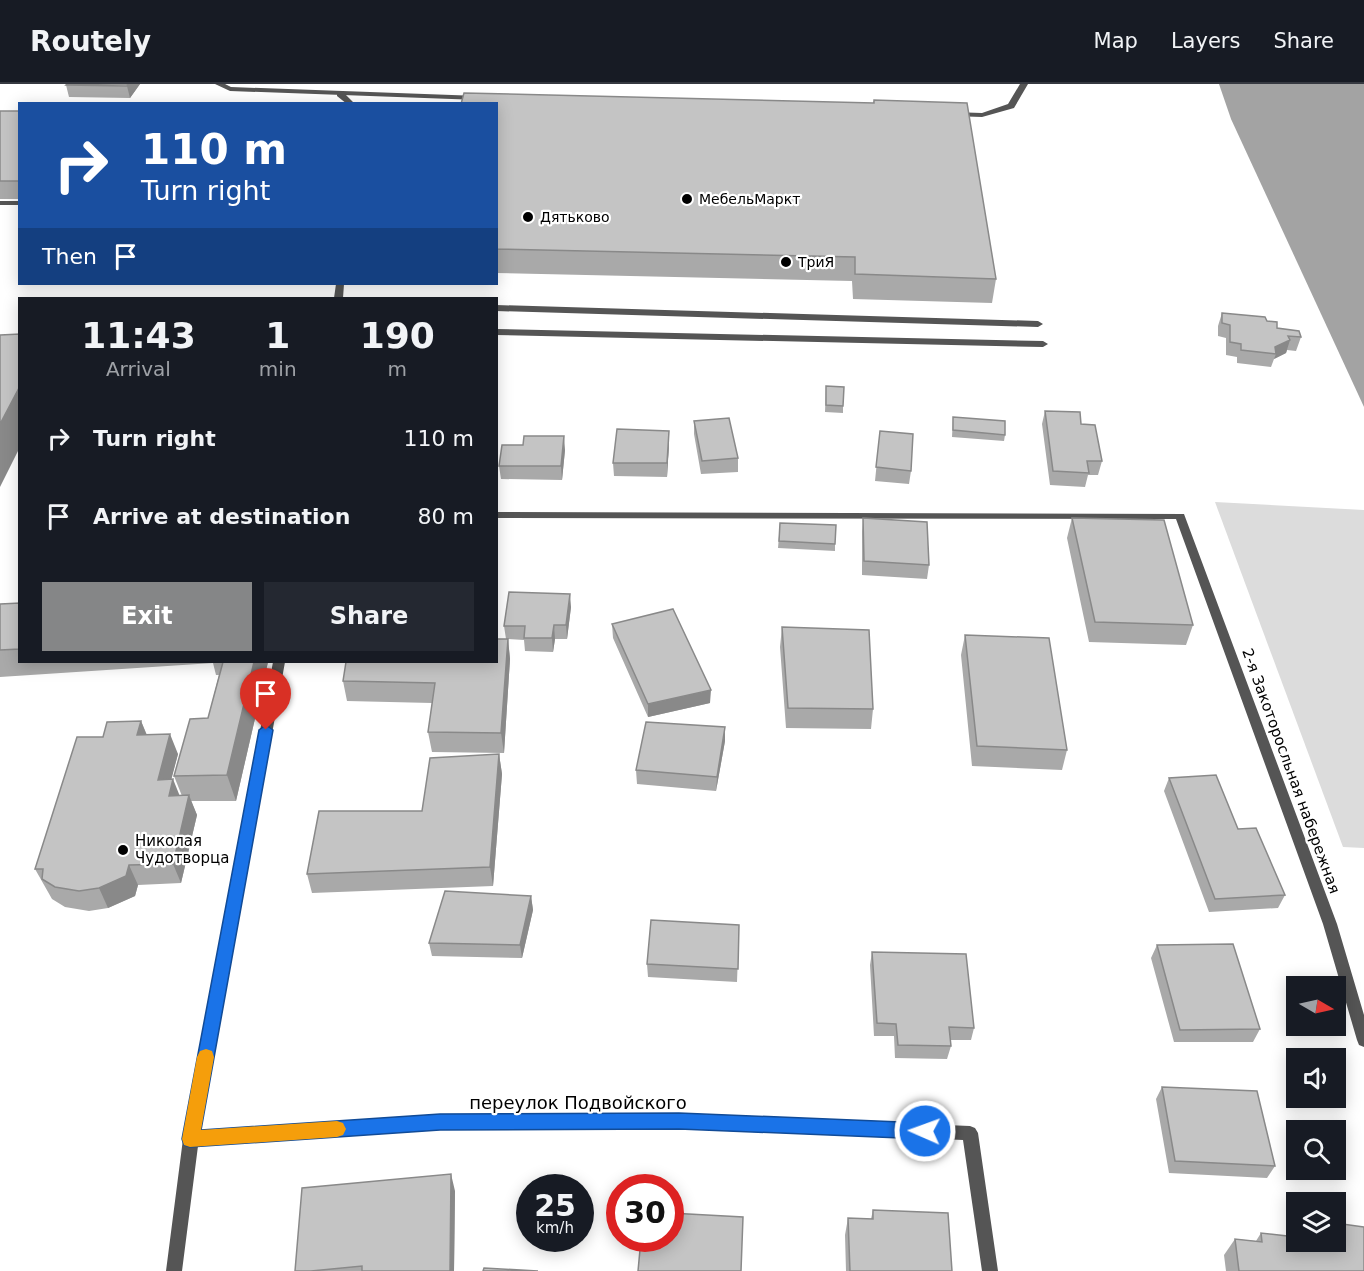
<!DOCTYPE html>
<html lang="en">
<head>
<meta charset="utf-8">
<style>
	body { margin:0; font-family:"DejaVu Sans",sans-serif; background:#242831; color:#f1f3f6; height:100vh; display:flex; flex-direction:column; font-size:22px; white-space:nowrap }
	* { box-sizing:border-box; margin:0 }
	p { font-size:20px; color:#9ea1a6 }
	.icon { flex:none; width:33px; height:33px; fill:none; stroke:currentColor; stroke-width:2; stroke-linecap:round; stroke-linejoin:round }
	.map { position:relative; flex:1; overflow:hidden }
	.details { position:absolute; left:18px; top:213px; width:480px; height:366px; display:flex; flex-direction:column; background:#171b24; border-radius:0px; box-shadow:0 3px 15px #0003 }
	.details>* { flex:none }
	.guide { position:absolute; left:18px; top:18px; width:480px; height:183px; border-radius:0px; box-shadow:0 3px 15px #0003; background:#1a4fa0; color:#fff; overflow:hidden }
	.needle { width:39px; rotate:99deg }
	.fabs { position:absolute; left:1286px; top:892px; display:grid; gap:12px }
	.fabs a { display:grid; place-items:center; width:60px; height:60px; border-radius:0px; background:#171b24; box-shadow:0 3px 15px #0003; font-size:30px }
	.speed { position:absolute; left:516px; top:1090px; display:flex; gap:12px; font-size:30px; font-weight:700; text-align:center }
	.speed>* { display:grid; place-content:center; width:78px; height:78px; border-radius:50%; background:#171b24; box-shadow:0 3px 15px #0003; line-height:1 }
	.speed small { font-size:15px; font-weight:400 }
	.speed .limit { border:9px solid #d22; background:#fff; color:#111 }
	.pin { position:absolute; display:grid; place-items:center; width:51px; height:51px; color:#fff; margin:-62px -26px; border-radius:50% 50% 50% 0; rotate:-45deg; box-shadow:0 0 6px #0007 }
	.pin .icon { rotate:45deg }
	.me { position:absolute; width:66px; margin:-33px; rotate:272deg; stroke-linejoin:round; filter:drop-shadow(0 0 4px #0008) }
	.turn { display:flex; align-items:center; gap:21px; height:126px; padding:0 24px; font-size:27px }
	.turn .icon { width:78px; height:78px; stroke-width:2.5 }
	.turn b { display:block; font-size:42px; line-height:51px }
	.then { display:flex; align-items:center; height:57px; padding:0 24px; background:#0003; gap:12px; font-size:22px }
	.eta { display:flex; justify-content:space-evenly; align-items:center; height:102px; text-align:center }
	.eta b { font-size:36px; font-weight:800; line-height:42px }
	.button { display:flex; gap:12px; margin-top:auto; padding:12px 24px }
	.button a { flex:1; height:69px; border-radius:0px; background:#858687; color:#fff; font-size:24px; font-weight:800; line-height:69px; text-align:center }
	.button a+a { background:#242831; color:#f1f3f6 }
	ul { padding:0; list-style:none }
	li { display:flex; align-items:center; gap:18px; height:78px; padding:0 24px }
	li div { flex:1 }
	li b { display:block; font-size:22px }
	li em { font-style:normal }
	header { display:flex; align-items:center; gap:36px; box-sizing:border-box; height:84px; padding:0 30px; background:#171b24; border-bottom:2px solid #363941 }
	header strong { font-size:28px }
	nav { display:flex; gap:33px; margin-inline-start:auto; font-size:21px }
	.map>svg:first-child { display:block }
</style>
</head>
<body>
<header>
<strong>Routely</strong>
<nav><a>Map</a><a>Layers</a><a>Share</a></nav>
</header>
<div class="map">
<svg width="1364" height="1187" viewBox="0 0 1364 1187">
	<rect width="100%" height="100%" fill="#fff"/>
	<path fill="#dcdcdc" d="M1215,418L1364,426V764L1343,763Z"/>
	<path fill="#a3a3a3" d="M1219,0H1364V323L1231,35Z"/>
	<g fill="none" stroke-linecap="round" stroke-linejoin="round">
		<path fill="#555" fill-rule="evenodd" d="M337,8H343L355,20H347L337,12Z
			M0,117H20V121H0Z
			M336,200H344L343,214H334Z
			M496,221L1038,237L1043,240L1038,243L496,227Z
			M496,245L1043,257L1048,260L1043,263L496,251Z"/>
		<path fill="#555" fill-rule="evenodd" d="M215,0H225L231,3L479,12L483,14L479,16L230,7Z
			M1020,0H1028L1014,24L982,33L952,32L948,30L952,28L982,29L1008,20Z
			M496,428L1184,430L1337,840L1364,931V963L1359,961L1357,956L1323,840L1176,435L496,434Z
			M273,578H285L200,1047L440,1031L679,1030L970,1042L975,1044L978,1049L998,1187H982L963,1056L679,1044L440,1045L198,1062L182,1187H166L183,1055Z"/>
	</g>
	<path fill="#a9a9a9" d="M140,0L130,14L69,13L66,1Z
		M874,16L996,195L992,219L853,215L852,197L496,189V20L873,19Z
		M0,27H20V115H0Z
		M1222,229L1267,237L1277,244L1301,253L1296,267L1287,266L1286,269L1274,275L1271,283L1237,279V273L1226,271V254L1218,252V242Z
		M826,302L843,322V329L825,328Z
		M1045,327L1081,340L1102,377L1098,391H1088L1085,403L1050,401L1042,340Z
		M953,333L1005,351L1004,357L952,353Z
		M694,337L738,374V388L701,390L694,350Z
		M669,347V360L667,393L614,392L613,379Z
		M880,347L911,387L909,400L875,397Z
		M565,366L562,396L501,395L499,382Z
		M863,434L929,481L927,495L862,491V448Z
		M1072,434L1193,541L1186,561L1089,558L1067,454Z
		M780,439L835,460V467L778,464Z
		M20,519V578H268L236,717H191L197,731L181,799L138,801L135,812L108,824L89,827L65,823L52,815L35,785L103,653L141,637L147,651L178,670L171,695L179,712H182L174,692L208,634L219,591H216L213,579L0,593V520Z
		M571,523L567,555H555L553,568L525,567L524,556L508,555L510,575L504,669L432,668L428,648L432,619L347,617L343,597L506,555L504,542Z
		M612,540L710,619L648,633L613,554Z
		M782,543L873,625L871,645L786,644L780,563Z
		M965,551L1067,666L1062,686L972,682L961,571Z
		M725,657L716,707L637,700L636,686Z
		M499,670L502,690L493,802L312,809L307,790L422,727Z
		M1169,694L1238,745L1285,811L1278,824L1209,828L1164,707Z
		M531,812L533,826L522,874L432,872L429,859Z
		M739,841L737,898L648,893L647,880Z
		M1157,861L1260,945L1253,958H1174L1151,874Z
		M872,868L974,944L971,956H950L951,962L947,975L895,974L894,952H874L870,881Z
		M1162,1003L1275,1082L1267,1094L1169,1089L1156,1015Z
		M455,1107L454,1187H295Z
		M873,1126L952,1187H846L845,1151L848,1134L871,1135Z
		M1296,1142V1158L1364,1187H1226L1224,1171L1235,1155L1256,1157L1261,1149L1289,1153Z"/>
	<path fill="#898989" d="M128,0H140L130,14L127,2Z
		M1290,256L1286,269L1274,275L1276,270L1275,263Z
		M20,302V363L0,403V340Z
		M669,347V360L667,393V379Z
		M564,352L565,366L562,396L561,382Z
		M570,510L571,523L567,555L566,541Z
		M554,541L555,555L553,568L552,554Z
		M508,555L510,575L504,669L501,649Z
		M254,578H268L236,717L227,691Z
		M711,606L710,619L648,633V620Z
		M141,637L149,657L137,651Z
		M725,643V657L716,707L717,693Z
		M170,650L178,670L166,716L158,696Z
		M499,670L502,690L493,802L490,783Z
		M173,695L181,715L169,712Z
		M189,711L197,731L181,799L173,780Z
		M129,781L138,801L135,812L108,824L99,804Z
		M531,812L533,826L522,874L520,861Z
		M451,1090L455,1107L454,1187H450Z"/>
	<path fill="#c4c4c4" stroke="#898989" stroke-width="1.5" d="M67,0H128L127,2L66,1Z
		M464,9L874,19V16L967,19L996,195L855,190V173L496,165V20H461Z
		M0,27H20V97H0Z
		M1222,229L1265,233L1267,237L1277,238V244L1299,247L1301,253L1288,252L1290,256L1275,263L1276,270L1241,266V260L1230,258V241L1222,239Z
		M20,250V302L0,340V251Z
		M826,302L844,303L843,322L826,321Z
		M1045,327L1080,328L1081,340L1095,341L1102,377H1087L1089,389L1053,387Z
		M953,333L1005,337V351L953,346Z
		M729,334L738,374L702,377L694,337Z
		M617,345L669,347L667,379H613Z
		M880,347L913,350L911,387L876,383Z
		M524,352H564L561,382H499L502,361H523Z
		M863,434L927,438L929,481L864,477Z
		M1072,434L1164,436L1193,541L1095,538Z
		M780,439L836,441L835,460L779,457Z
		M509,508L570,510L566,541H554L552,554H524L525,542H504Z
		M20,519V565L0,566V520Z
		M673,525L711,606L648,620L612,540Z
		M782,543L869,546L873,625L788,624Z
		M965,551L1049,554L1067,666L977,662Z
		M496,555H508L501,649L428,648L435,599L343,597L346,578H496Z
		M223,578H254L227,691L174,692L190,635L208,634Z
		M141,637L137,651L170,650L158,696L173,695L169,712L189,711L173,780L129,781L126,792L99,804L79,807L55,803L42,795L43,785H35L77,653H103L107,638Z
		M646,638L725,643L717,693L636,686Z
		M499,670L490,783L307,790L319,727H422L430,674Z
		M1216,691L1238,745L1256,744L1285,811L1215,815L1169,694Z
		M445,807L531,812L520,861L429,859Z
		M651,836L739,841L738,885L647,880Z
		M1233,860L1260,945L1180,946L1157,861Z
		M872,868L966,870L974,944L949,943L951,962L898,961L896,940L877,939Z
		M1162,1003L1257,1007L1275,1082L1175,1077Z
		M451,1090L450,1187H362V1182L311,1187H295L302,1104Z
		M873,1126L948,1129L952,1187H850L848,1134L873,1135Z
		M670,1129L743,1133L741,1187H638L641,1155H670Z
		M1335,1139L1364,1143V1187H1239L1235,1155L1262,1158L1261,1149L1296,1153V1158H1335Z
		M484,1184L538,1187H483Z"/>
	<path fill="#1a73e8" stroke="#114b97" stroke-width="1.5" d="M266,641L273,646L201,1046L440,1030L679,1029L925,1039L931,1041L934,1047L931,1053L925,1055L679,1045L440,1046L190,1063L184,1061L182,1055L259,646Z"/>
	<path fill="#f59e0b" d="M206,965L212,967L214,973L201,1046L337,1037L343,1039L346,1045L343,1051L337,1053L190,1063L184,1061L182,1055L197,973L200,967Z"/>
	<g fill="#000" stroke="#fff" stroke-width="2">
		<circle cx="687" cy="115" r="6"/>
		<circle cx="528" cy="133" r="6"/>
		<circle cx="786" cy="178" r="6"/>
		<circle cx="123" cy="766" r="6"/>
	</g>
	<g text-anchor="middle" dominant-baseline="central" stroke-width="4.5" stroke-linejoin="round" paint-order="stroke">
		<g font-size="14" fill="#000" stroke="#fff" text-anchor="start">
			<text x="699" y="115">МебельМаркт</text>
			<text x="540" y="133">Дятьково</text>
			<text x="798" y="178">ТриЯ</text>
		</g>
		<g font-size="15" fill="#000" stroke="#fff">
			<text transform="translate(1291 687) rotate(70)">2-я Закоторосльная набережная</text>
		</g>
		<g font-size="15" fill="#000" stroke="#fff" text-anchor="start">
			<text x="135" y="757">Николая<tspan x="135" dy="17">Чудотворца</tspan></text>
		</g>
		<g font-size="18" fill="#000" stroke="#fff">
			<text x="578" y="1018">переулок Подвойского</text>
		</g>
	</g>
</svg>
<div class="fabs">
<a><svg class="needle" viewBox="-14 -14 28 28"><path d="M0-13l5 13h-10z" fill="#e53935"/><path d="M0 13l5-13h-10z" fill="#9ea1a6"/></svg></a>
<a><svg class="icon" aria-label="sound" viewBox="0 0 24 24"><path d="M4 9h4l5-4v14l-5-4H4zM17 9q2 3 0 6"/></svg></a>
<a><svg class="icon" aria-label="search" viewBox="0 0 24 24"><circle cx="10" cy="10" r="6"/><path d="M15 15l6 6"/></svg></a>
<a><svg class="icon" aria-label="layers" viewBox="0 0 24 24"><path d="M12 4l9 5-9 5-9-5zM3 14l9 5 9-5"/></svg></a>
</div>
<div class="speed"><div>25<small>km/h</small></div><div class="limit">30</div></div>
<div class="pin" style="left:266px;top:646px;background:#d93025"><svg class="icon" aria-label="arrive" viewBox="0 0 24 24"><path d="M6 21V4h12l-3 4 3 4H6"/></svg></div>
<svg class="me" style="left:925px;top:1047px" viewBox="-20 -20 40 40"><circle r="17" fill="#1a73e8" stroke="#fff" stroke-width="3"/><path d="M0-11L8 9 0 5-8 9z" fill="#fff"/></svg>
<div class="guide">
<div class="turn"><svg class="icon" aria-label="right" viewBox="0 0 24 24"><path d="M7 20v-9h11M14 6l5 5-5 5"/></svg><div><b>110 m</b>Turn right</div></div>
<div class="then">Then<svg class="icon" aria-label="arrive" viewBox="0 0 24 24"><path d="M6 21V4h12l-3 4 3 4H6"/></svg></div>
</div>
<section class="details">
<div class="eta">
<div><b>11:43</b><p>Arrival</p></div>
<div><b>1</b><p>min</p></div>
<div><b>190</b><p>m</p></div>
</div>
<ul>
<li><svg class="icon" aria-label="right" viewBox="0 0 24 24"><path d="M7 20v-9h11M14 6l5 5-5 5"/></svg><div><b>Turn right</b></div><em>110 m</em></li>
<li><svg class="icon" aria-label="arrive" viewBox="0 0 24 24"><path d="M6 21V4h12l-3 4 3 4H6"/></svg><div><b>Arrive at destination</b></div><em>80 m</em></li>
</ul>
<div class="button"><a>Exit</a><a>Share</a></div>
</section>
</div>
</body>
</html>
